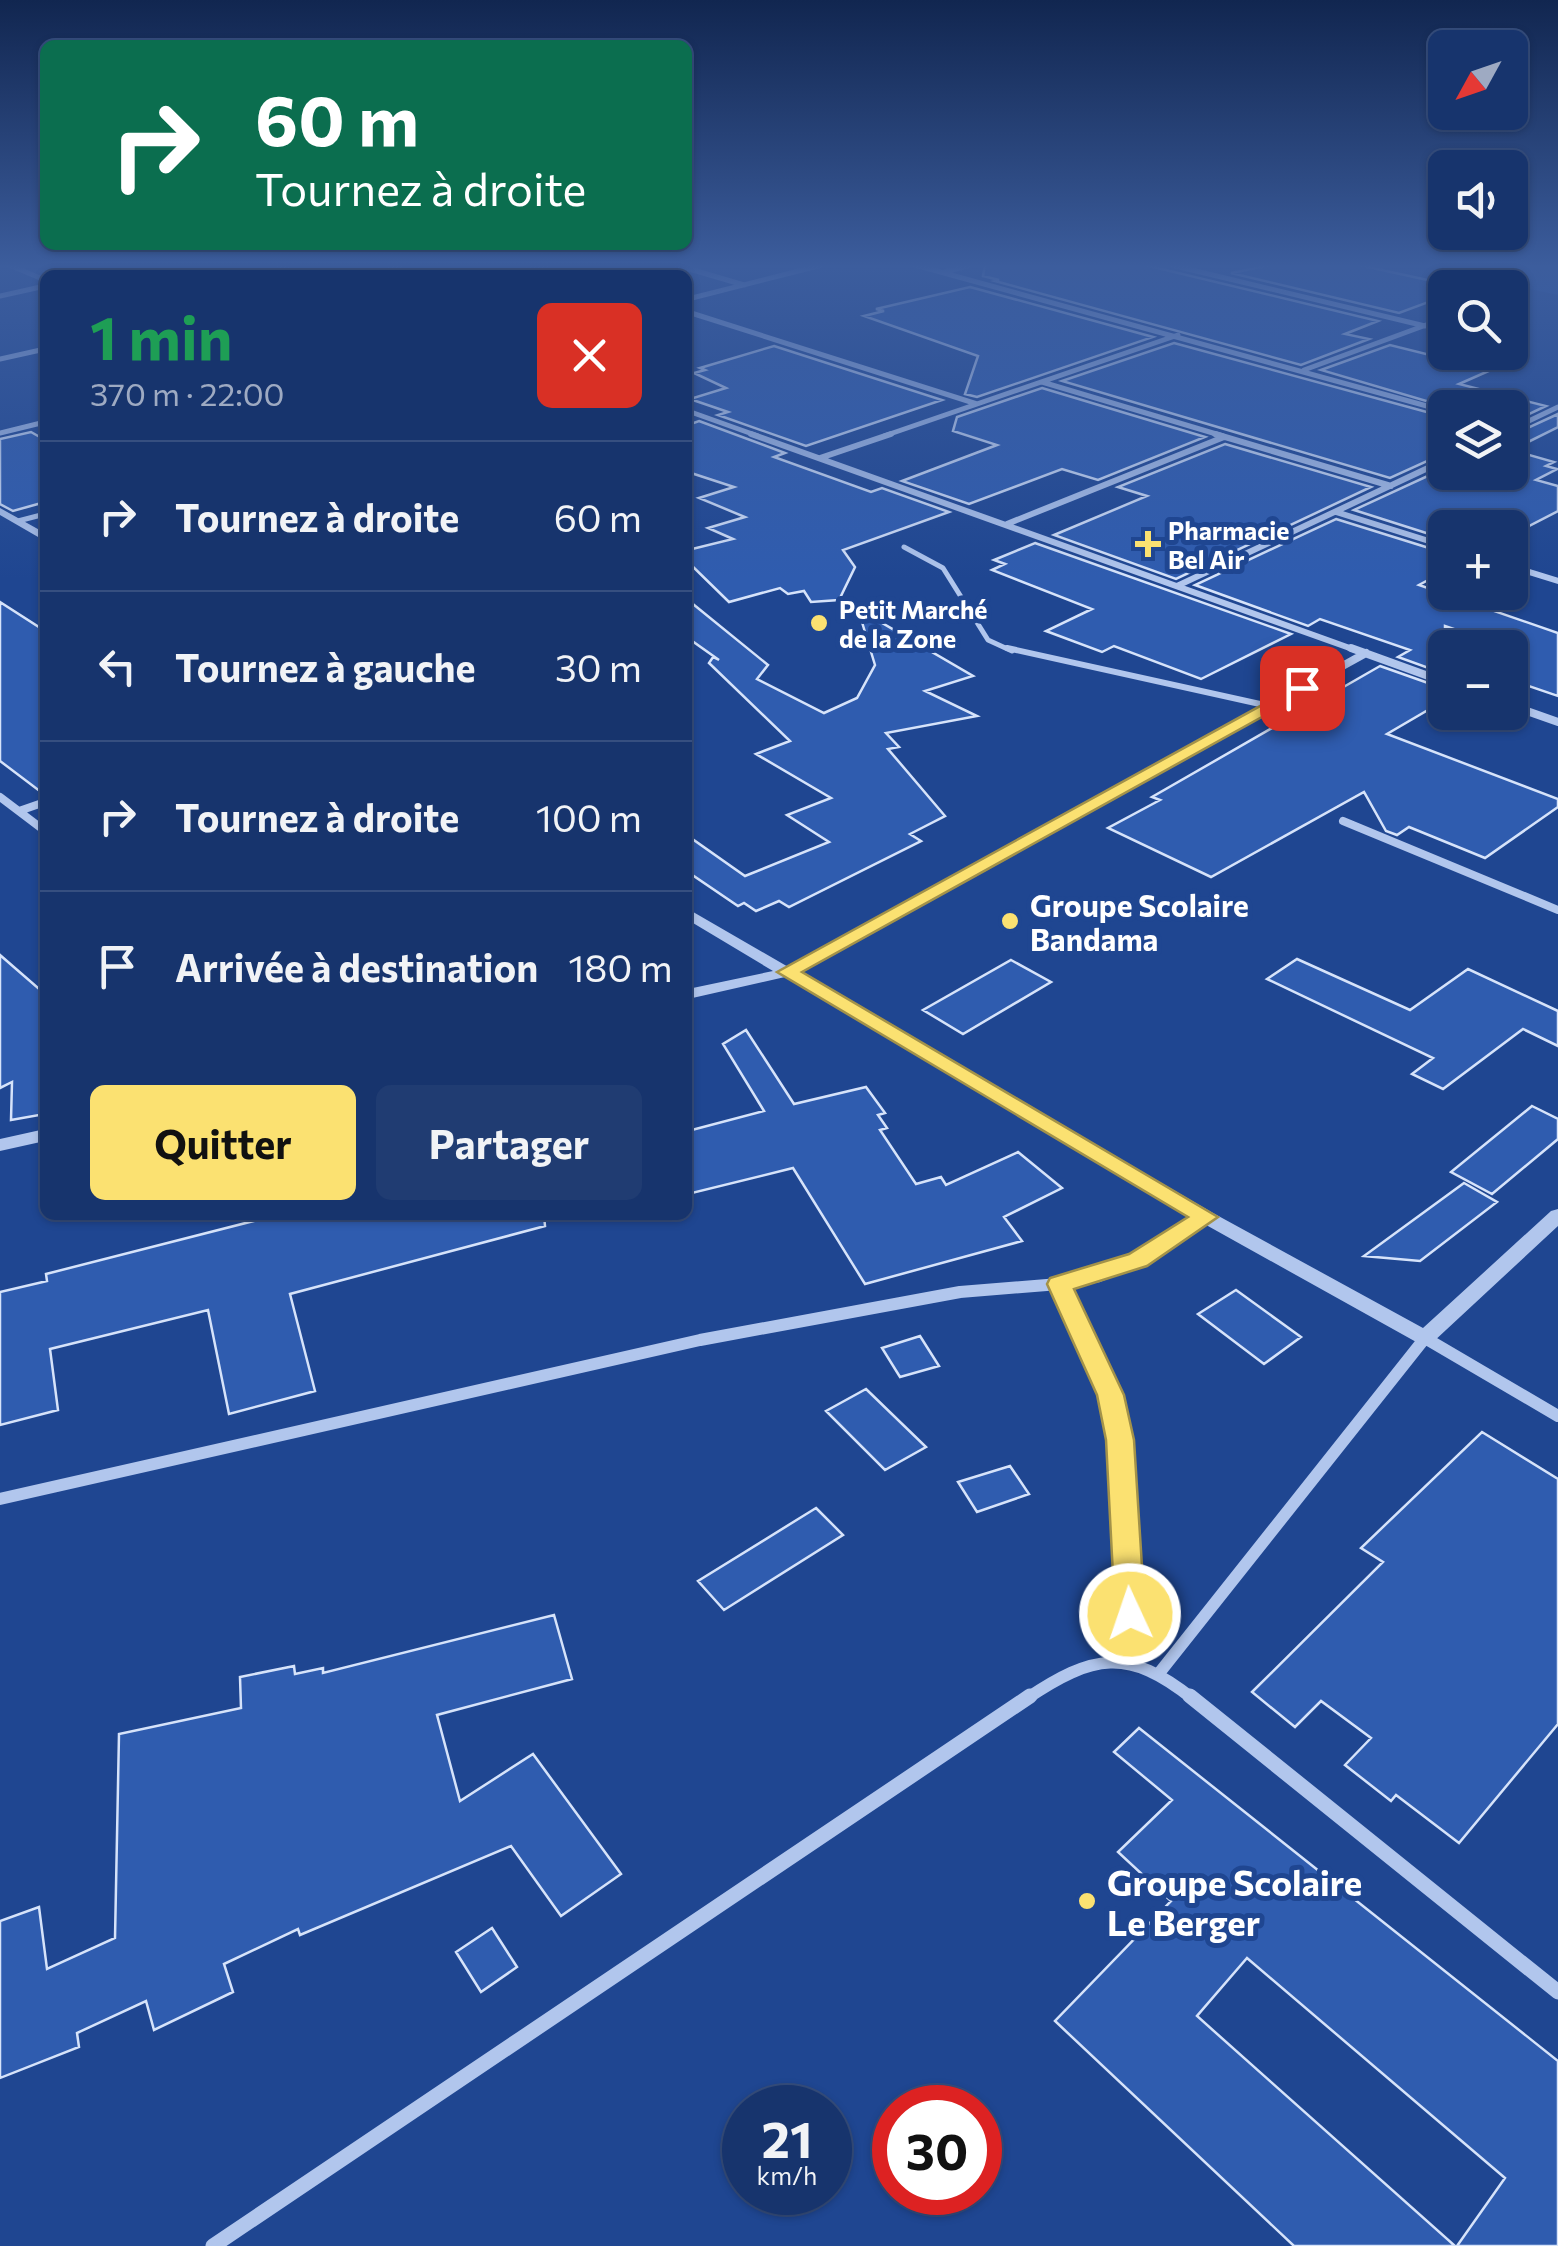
<!DOCTYPE html>
<html lang="fr">
<head>
<meta charset="utf-8">
<style>
	body { margin:0; font-family:Commissioner,sans-serif; background:#203c72; color:#f1f3f6; height:100vh; display:flex; flex-direction:column; font-size:38px; white-space:nowrap }
	* { box-sizing:border-box; margin:0 }
	p { font-size:32px; color:#9eaac2 }
	.icon { flex:none; width:55px; height:55px; fill:none; stroke:currentColor; stroke-width:2; stroke-linecap:round; stroke-linejoin:round }
	.map { position:relative; flex:1; overflow:hidden }
	.panel { position:absolute; left:40px; top:270px; width:652px; height:950px; display:flex; flex-direction:column; background:#17346d; border-radius:15px; box-shadow:0 2px 8px #0004,0 0 0 2px #364f80 }
	.panel>* { flex:none }
	.banner { position:absolute; left:40px; top:40px; width:652px; height:210px; border-radius:15px; box-shadow:0 2px 8px #0004,0 0 0 2px #364f80; background:#0b6e4f; color:#fff; overflow:hidden }
	.needle { width:65px; rotate:230deg }
	.tools { position:absolute; left:1428px; top:30px; display:grid; gap:20px }
	.tools a { display:grid; place-items:center; width:100px; height:100px; border-radius:15px; background:#17346d; box-shadow:0 2px 8px #0004,0 0 0 2px #364f80; font-size:50px }
	.speed { position:absolute; left:722px; top:2085px; display:flex; gap:20px; font-size:50px; font-weight:700; text-align:center }
	.speed>* { display:grid; place-content:center; width:130px; height:130px; border-radius:50%; background:#17346d; box-shadow:0 2px 8px #0004,0 0 0 2px #364f80; line-height:1 }
	.speed small { font-size:25px; font-weight:400 }
	.speed .limit { border:15px solid #d22; background:#fff; color:#111 }
	.pin { position:absolute; display:grid; place-items:center; width:85px; height:85px; color:#fff; margin:-42px; border-radius:20px; box-shadow:0 5px 15px #0006 }
	.me { position:absolute; width:110px; margin:-55px; rotate:357deg; stroke-linejoin:round; filter:drop-shadow(0 0 8px #0008) }
	.turn { display:flex; align-items:center; gap:35px; height:210px; padding:0 50px; font-size:45px }
	.turn .icon { width:130px; height:130px; stroke-width:2.5 }
	.turn b { display:block; font-size:70px; line-height:85px }
	.round { display:grid; place-items:center; flex:none; width:105px; height:105px; border-radius:15px; background:#203c72 }
	.headline { display:flex; align-items:center; justify-content:space-between; height:170px; padding:0 50px }
	h1 { font-size:60px; font-weight:700; line-height:75px; color:#1e9e55 }
	.button { display:flex; gap:20px; margin-top:auto; padding:20px 50px }
	.button a { flex:1; height:115px; border-radius:15px; background:#fbe171; color:#111; font-size:40px; font-weight:700; line-height:115px; text-align:center }
	.button a+a { background:#203c72; color:#f1f3f6 }
	ul { padding:0; list-style:none }
	li { display:flex; align-items:center; gap:30px; height:150px; padding:0 50px; border-top:2px solid #364f80 }
	li div { flex:1 }
	li b { display:block; font-size:38px }
	li em { font-style:normal }
	.map>svg:first-child { display:block }
</style>
</head>
<body>
<div class="map">
<svg width="1558" height="2246" viewBox="0 0 1558 2246">
	<rect width="100%" height="100%" fill="#1f4691"/>
	<path fill="#2957aa" d="M1419,265H1558V295Z"/>
	<path fill="#2f5caf" stroke="#d6e3fa" stroke-width="2.5" d="M985,265H1145L1378,321L1345,334L1369,339L1301,365L995,281L999,280L983,276Z
		M1271,265H1359L1446,284L1434,288L1445,291V296L1399,313L1231,273Z
		M970,287L1153,337L977,397L965,394L978,356L864,316L884,311L876,309Z
		M1515,330L1525,355L1459,384L1546,406L1510,423V408H1450L1321,370L1390,345L1446,359L1461,352H1510V332Z
		M1174,343L1445,417V453L1390,478L1062,381Z
		M774,346L942,400L806,446L718,415L728,412L690,399L726,388L694,373L705,370L700,368Z
		M1042,388L1205,437L1098,480L1062,469L969,504L902,481L997,445L953,431L957,417Z
		M1558,414V427L1512,450L1554,462L1546,466L1557,469L1536,480L1558,486V511L1510,536V528H1475L1445,519V539L1354,510L1445,468V472H1510V436Z
		M699,421L785,453L774,457L871,492L882,488L949,512L843,550L855,567L839,600L811,602L804,591L788,594L780,588L729,602L688,562V550L733,539L708,528L745,517L699,498L734,487L688,472V425Z
		M31,432L45,440V502L13,511L0,504V439Z
		M1225,444L1371,487L1176,579L1054,535L1147,496L1118,487Z
		M1336,519L1445,553V571L1419,585L1558,633V696L1529,686L1510,697V648L1445,626V674L1398,657L1410,650L1320,619L1308,626L1195,585Z
		M1035,543L1291,634L1201,679L1114,646L1102,652L1046,631L1092,609L992,570L1005,564L994,560Z
		M688,600L768,665L757,679L824,713L857,698L875,665L858,609L973,676L925,691L977,716L886,733L899,747L888,749L945,816L910,834L921,841L789,907L779,901L756,911L744,903L738,906L688,872V836L745,876L829,842L787,815L831,798L756,754L790,741L709,663L713,657L719,660L688,638Z
		M0,602L45,631V795L0,761Z
		M1380,666L1445,689V700L1387,734L1558,799V807L1485,858L1409,827L1397,835L1386,831L1364,792L1211,877L1108,828L1160,800L1152,797Z
		M0,955L45,994V1114L11,1120L12,1082L0,1088Z
		M1297,959L1410,1010L1468,969L1558,1011V1046L1523,1029L1443,1089L1412,1074L1433,1058L1267,979Z
		M1011,960L1051,982L963,1034L923,1010Z
		M746,1030L794,1104L866,1087L885,1113L878,1115L887,1128L880,1130L916,1184L941,1177L946,1185L1018,1152L1062,1188L1004,1217L1022,1241L865,1284L793,1168L688,1194V1131L764,1111L723,1044Z
		M1532,1106L1558,1119V1139L1492,1194L1451,1172Z
		M1464,1183L1497,1202L1420,1261L1364,1256Z
		M277,1215H544L545,1226L290,1294L315,1391L229,1414L208,1310L50,1349L58,1410L0,1425V1292L47,1281L46,1274Z
		M1236,1290L1301,1337L1264,1364L1198,1314Z
		M920,1336L939,1366L900,1377L882,1348Z
		M866,1389L926,1447L885,1470L826,1411Z
		M1482,1432L1558,1479V1724L1459,1843L1396,1795L1391,1801L1345,1765L1371,1738L1321,1701L1295,1727L1252,1692L1383,1562L1361,1548Z
		M1010,1466L1029,1494L977,1512L958,1482Z
		M816,1508L843,1535L724,1610L698,1581Z
		M554,1615L572,1679L437,1715L460,1801L533,1754L621,1874L561,1916L511,1846L300,1935L298,1929L224,1964L233,1992L154,2030L146,2001L77,2033L79,2047L0,2078V1921L39,1907L47,1969L115,1938L119,1734L241,1708L240,1677L294,1666L295,1674L323,1668V1673Z
		M1139,1728L1558,2061V2246H1457L1505,2178L1247,1958L1197,2016L1455,2246H1294L1055,2021L1171,1901L1118,1852L1172,1800L1114,1752Z
		M492,1928L517,1967L481,1992L456,1952Z"/>
	<g fill="none" stroke-linecap="round" stroke-linejoin="round">
		<path stroke="#b1c6ed" stroke-width="4" d="M362,275L400,266"/>
		<path stroke="#b1c6ed" stroke-width="5" d="M18,521L45,514
			M904,547L943,568L988,640L1012,651"/>
		<path stroke="#b1c6ed" stroke-width="6" d="M1007,648L1269,706"/>
		<path stroke="#b1c6ed" stroke-width="5" d="M9,265L45,280
			M278,265L306,275
			M676,265L744,285
			M915,265L1445,411
			M1171,265L1425,326
			M945,272L971,265
			M505,275L547,265
			M1510,293L1518,290
			M0,296L45,286
			M688,299L822,265
			M688,312L977,404
			M0,359L45,349
			M1304,370L1445,318
			M1042,382L1223,436
			M688,411L758,436
			M1510,430L1558,407
			M0,433L45,422
			M884,436L1178,335"/>
		<path stroke="#b1c6ed" stroke-width="6" d="M751,434L1358,651
			M1215,434L1391,486
			M820,458L891,434
			M1336,512L1445,546
			M1007,524L1224,437
			M1510,566L1558,581
			M1177,586L1445,460"/>
		<path stroke="#b1c6ed" stroke-width="8" d="M1351,648L1445,682
			M1510,705L1558,722
			M0,797L45,831
			M19,811L45,802
			M1343,821L1558,910
			M879,922L1366,653"/>
		<path stroke="#b1c6ed" stroke-width="10" d="M788,972L883,920
			M1126,1265L1206,1217"/>
		<path stroke="#b1c6ed" stroke-width="12" d="M1059,1284C1077,1321 1099,1357 1111,1396C1134,1476 1136,1577 1122,1658
			M0,1499L700,1340L960,1292L1059,1284L1099,1276L1132,1263
			M1160,1672L1425,1338L1558,1416
			M1026,1699C1093,1654 1128,1647 1193,1699"/>
		<path stroke="#b1c6ed" stroke-width="15" d="M1190,1696L1558,1992
			M213,2246L1030,1696"/>
		<path fill="#b1c6ed" fill-rule="evenodd" d="M0,508L45,533V541L0,515Z
			M688,909L1213,1213L1423,1328L1551,1211L1558,1209V1226L1432,1343H1418L1199,1221L785,977L688,999V989L773,971L688,920Z
			M45,1129V1141L0,1151V1139Z"/>
	</g>
	<linearGradient id="sky" x2="0" y2="1"><stop stop-color="#112650"/><stop offset="0.46" stop-color="#3c5d9d"/><stop offset="1" stop-color="#3c5d9d" stop-opacity="0"/></linearGradient>
	<rect width="1558" height="579" fill="url(#sky)"/>
	<path fill="#fbe171" stroke="#a39249" stroke-width="2.5" d="M1302,683L1307,685V692L802,972L1218,1217L1147,1266L1074,1289L1124,1395L1134,1440L1145,1614L1140,1622L1130,1626L1119,1622L1115,1614L1106,1440L1097,1395L1047,1284L1050,1278L1129,1254L1188,1217L777,972Z"/>
	<g fill="#fbe171" stroke="#1f4691" stroke-width="4">
		<path d="M1143 529h10v10h10v10h-10v10h-10v-10h-10v-10h10z"/>
		<circle cx="819" cy="623" r="10"/>
		<circle cx="1010" cy="921" r="10"/>
		<circle cx="1087" cy="1901" r="10"/>
	</g>
	<g text-anchor="middle" dominant-baseline="central" stroke-width="10" stroke-linejoin="round" paint-order="stroke">
		<g font-size="25" font-weight="bold" fill="#fff" stroke="#1f4691" text-anchor="start">
			<text x="1168" y="530">Pharmacie<tspan x="1168" dy="29">Bel Air</tspan></text>
			<text x="839" y="609">Petit Marché<tspan x="839" dy="29">de la Zone</tspan></text>
		</g>
		<g font-size="30" font-weight="bold" fill="#fff" stroke="#1f4691" text-anchor="start">
			<text x="1030" y="904">Groupe Scolaire<tspan x="1030" dy="34">Bandama</tspan></text>
		</g>
		<g font-size="35" font-weight="bold" fill="#fff" stroke="#1f4691" text-anchor="start">
			<text x="1107" y="1881">Groupe Scolaire<tspan x="1107" dy="40">Le Berger</tspan></text>
		</g>
	</g>
</svg>
<div class="tools">
<a><svg class="needle" viewBox="-14 -14 28 28"><path d="M0-13l5 13h-10z" fill="#e53935"/><path d="M0 13l5-13h-10z" fill="#9eaac2"/></svg></a>
<a><svg class="icon" aria-label="sound" viewBox="0 0 24 24"><path d="M4 9h4l5-4v14l-5-4H4zM17 9q2 3 0 6"/></svg></a>
<a><svg class="icon" aria-label="search" viewBox="0 0 24 24"><circle cx="10" cy="10" r="6"/><path d="M15 15l6 6"/></svg></a>
<a><svg class="icon" aria-label="layers" viewBox="0 0 24 24"><path d="M12 4l9 5-9 5-9-5zM3 14l9 5 9-5"/></svg></a>
<a>+</a>
<a>−</a>
</div>
<div class="speed"><div>21<small>km/h</small></div><div class="limit">30</div></div>
<div class="pin" style="left:1302px;top:688px;background:#d93025"><svg class="icon" aria-label="arrive" viewBox="0 0 24 24"><path d="M6 21V4h12l-3 4 3 4H6"/></svg></div>
<svg class="me" style="left:1130px;top:1614px" viewBox="-20 -20 40 40"><circle r="17" fill="#fbe171" stroke="#fff" stroke-width="3"/><path d="M0-11L8 9 0 5-8 9z" fill="#fff"/></svg>
<div class="banner">
<div class="turn"><svg class="icon" aria-label="right" viewBox="0 0 24 24"><path d="M7 20v-9h11M14 6l5 5-5 5"/></svg><div><b>60 m</b>Tournez à droite</div></div>
</div>
<section class="panel">
<div class="headline"><div><h1>1 min</h1><p>370 m · 22:00</p></div><a class="round" style="background:#d93025;color:#fff"><svg class="icon" aria-label="close" viewBox="0 0 24 24"><path d="M6 6l12 12M18 6L6 18"/></svg></a></div>
<ul>
<li><svg class="icon" aria-label="right" viewBox="0 0 24 24"><path d="M7 20v-9h11M14 6l5 5-5 5"/></svg><div><b>Tournez à droite</b></div><em>60 m</em></li>
<li><svg class="icon" aria-label="left" viewBox="0 0 24 24"><path d="M17 20v-9H6M10 6l-5 5 5 5"/></svg><div><b>Tournez à gauche</b></div><em>30 m</em></li>
<li><svg class="icon" aria-label="right" viewBox="0 0 24 24"><path d="M7 20v-9h11M14 6l5 5-5 5"/></svg><div><b>Tournez à droite</b></div><em>100 m</em></li>
<li><svg class="icon" aria-label="arrive" viewBox="0 0 24 24"><path d="M6 21V4h12l-3 4 3 4H6"/></svg><div><b>Arrivée à destination</b></div><em>180 m</em></li>
</ul>
<div class="button"><a>Quitter</a><a>Partager</a></div>
</section>
</div>
</body>
</html>
